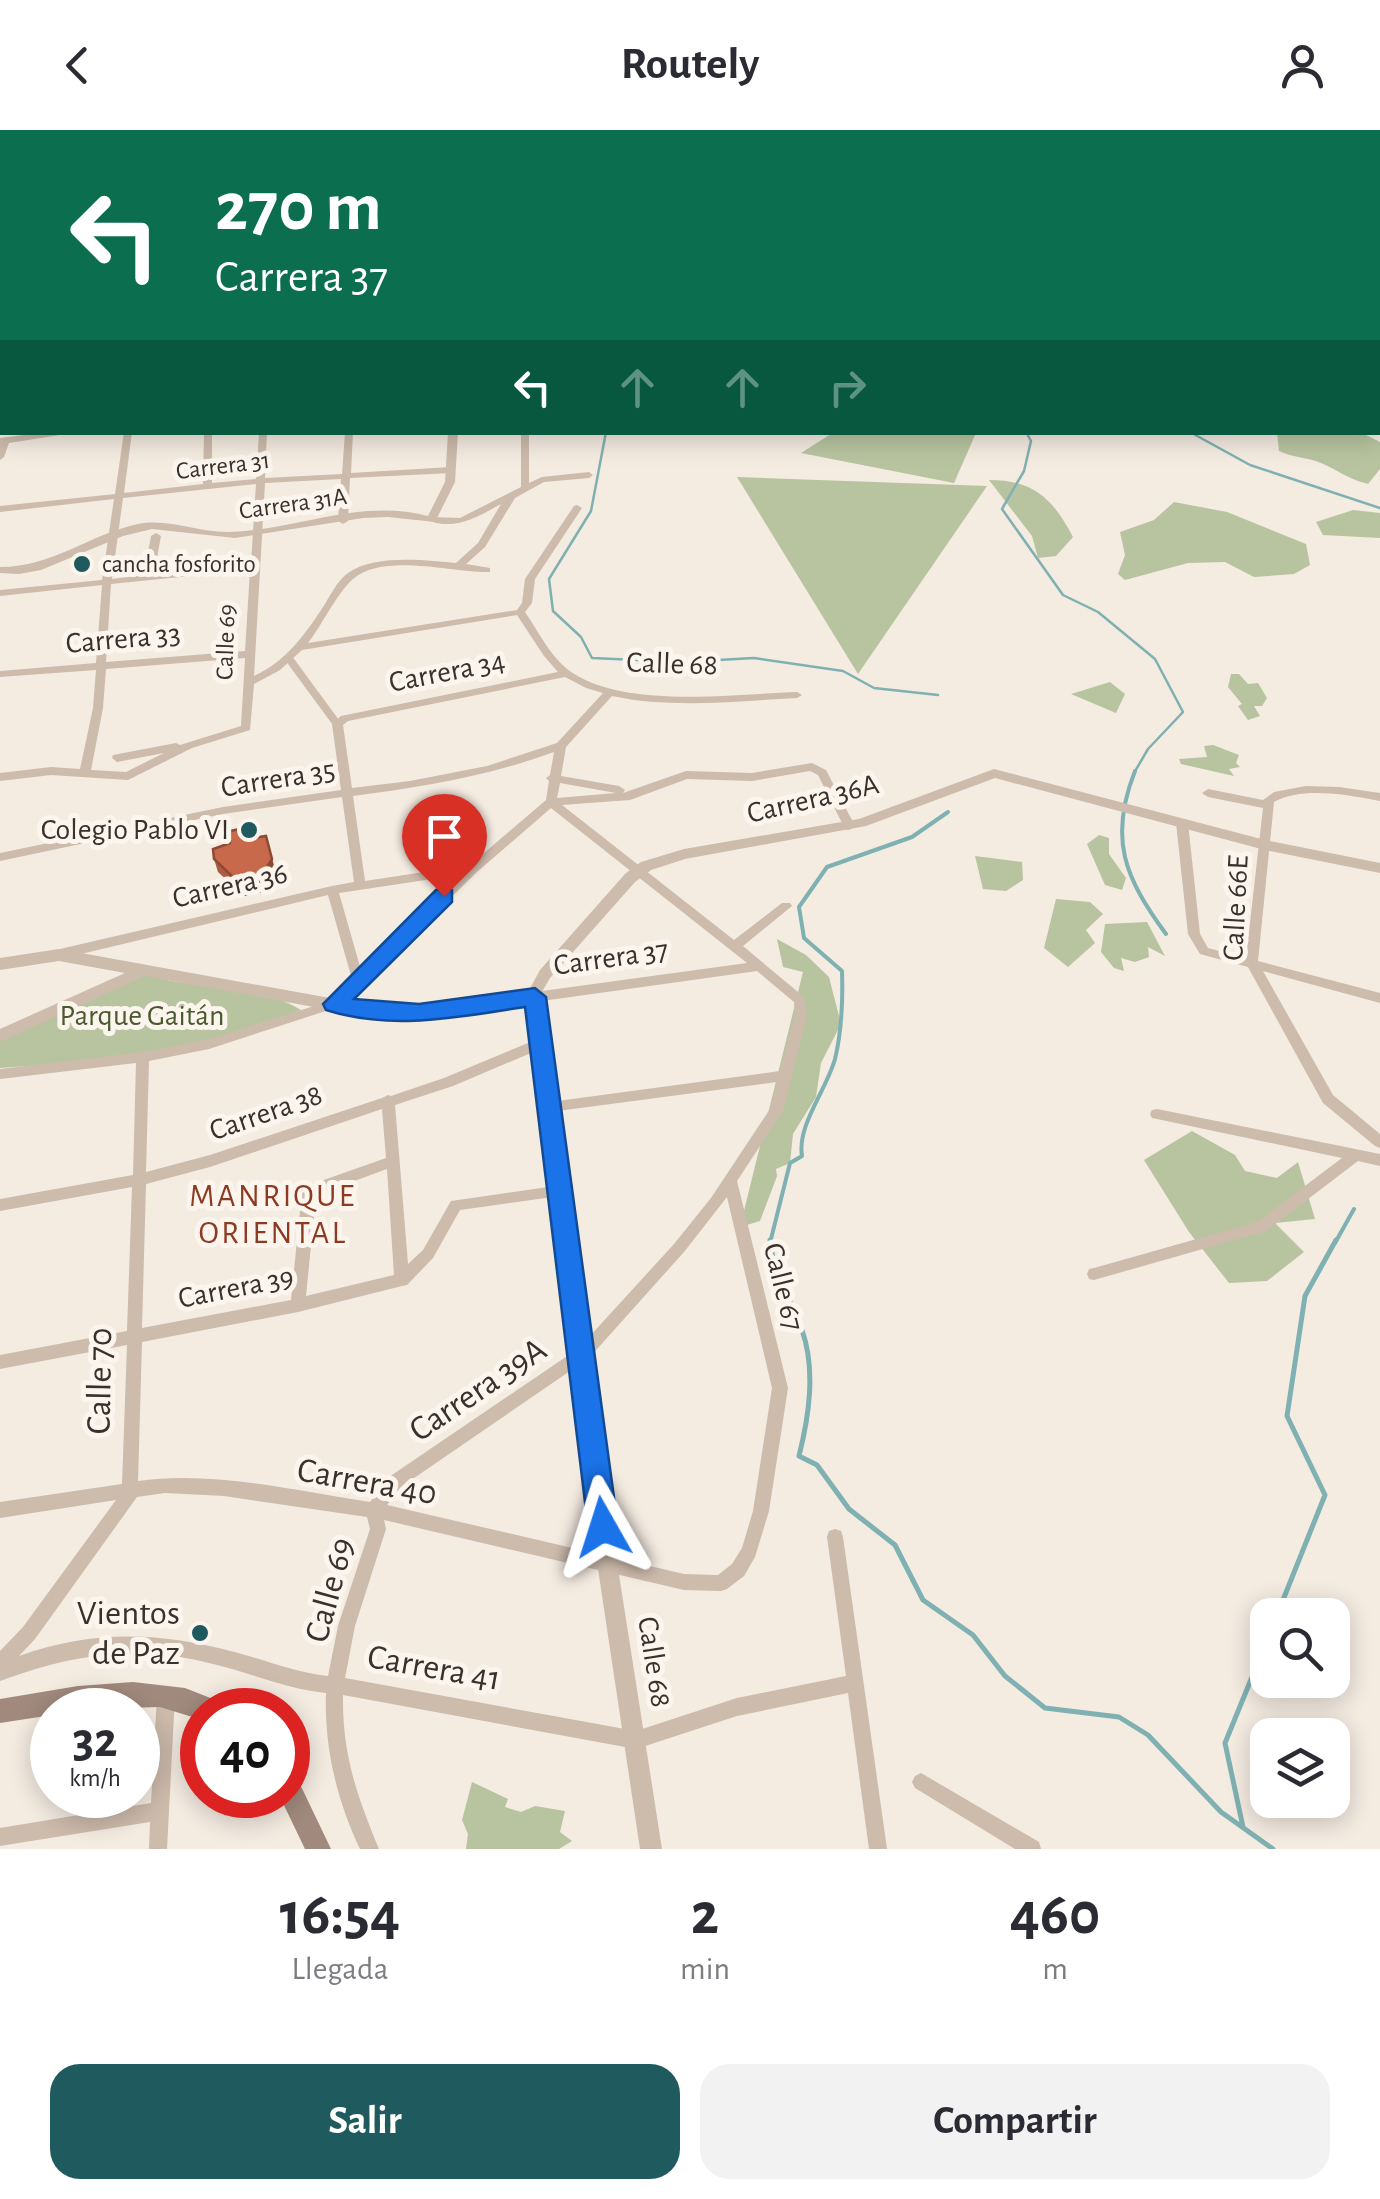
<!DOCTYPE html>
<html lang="es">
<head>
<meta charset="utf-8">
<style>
	body { margin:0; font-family:"Alegreya Sans",sans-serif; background:#f2f2f3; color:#2b2b33; height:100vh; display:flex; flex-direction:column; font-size:38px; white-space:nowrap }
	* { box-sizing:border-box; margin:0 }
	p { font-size:32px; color:#7c7c81 }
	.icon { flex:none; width:55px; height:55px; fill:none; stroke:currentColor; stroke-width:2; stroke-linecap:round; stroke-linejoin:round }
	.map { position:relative; height:1719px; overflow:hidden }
	.panel { display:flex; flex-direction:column; background:#fff; flex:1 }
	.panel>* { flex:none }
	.top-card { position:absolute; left:0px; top:0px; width:1380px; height:305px; box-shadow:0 5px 25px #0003; background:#0b6e4f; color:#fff; overflow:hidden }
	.fabs { position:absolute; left:1250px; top:1468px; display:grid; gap:20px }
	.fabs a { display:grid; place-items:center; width:100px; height:100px; border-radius:20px; background:#fff; box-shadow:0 5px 25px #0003; font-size:50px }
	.speed { position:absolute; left:30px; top:1558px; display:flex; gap:20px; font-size:50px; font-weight:700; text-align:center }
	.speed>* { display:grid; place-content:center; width:130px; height:130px; border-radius:50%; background:#fff; box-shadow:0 5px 25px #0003; line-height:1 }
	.speed small { font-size:25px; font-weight:400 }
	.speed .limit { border:15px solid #d22; background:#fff; color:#111 }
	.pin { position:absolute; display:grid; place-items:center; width:85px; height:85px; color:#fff; margin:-102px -42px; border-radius:50% 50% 50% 0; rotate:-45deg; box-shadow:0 0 10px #0007 }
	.pin .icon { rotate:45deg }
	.me { position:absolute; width:110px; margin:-55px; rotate:354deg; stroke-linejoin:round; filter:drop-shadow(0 0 8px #0008) }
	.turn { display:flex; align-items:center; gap:35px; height:210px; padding:0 50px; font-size:45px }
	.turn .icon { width:130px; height:130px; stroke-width:2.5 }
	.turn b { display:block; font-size:70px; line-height:85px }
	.lanes { display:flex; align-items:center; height:95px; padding:0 50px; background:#0003; justify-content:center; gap:50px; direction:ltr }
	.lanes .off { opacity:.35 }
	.eta { display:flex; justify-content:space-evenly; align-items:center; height:170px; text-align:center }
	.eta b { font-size:60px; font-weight:600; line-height:70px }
	.primary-button { display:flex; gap:20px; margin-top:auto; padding:20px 50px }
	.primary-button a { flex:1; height:115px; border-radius:30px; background:#1f5a5e; color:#fff; font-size:40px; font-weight:600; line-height:115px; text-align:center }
	.primary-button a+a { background:#f2f2f3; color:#2b2b33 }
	header { display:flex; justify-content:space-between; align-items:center; height:130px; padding:0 50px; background:#fff; font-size:45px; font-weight:600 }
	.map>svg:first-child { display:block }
</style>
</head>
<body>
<header><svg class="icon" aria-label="back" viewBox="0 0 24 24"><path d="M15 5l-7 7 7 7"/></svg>Routely<svg class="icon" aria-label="person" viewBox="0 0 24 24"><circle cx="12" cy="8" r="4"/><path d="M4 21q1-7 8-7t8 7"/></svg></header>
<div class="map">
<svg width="1380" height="1719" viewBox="0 0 1380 1719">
	<rect width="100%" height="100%" fill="#f4ebe1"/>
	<path fill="#b8c4a0" d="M520,0L532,1L927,0L528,2Z
		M834,302H976V303L954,353L801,323Z
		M1277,303H1362L1380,312V339L1368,354C1345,348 1340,341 1321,333C1307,327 1294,328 1279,321Z
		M737,347L987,356L858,544Z
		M989,350C1034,350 1053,369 1073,407L1056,426L1038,428L1032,406Z
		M1174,372L1227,382L1306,414L1310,435L1294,444L1254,447L1225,432L1188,433L1125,450L1118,444L1125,425L1120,402L1154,390Z
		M1353,380L1380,383V408L1323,405L1316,392Z
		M1231,544H1239L1248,554L1258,553L1267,568L1262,576H1254L1260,586L1248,590L1238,576L1242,574L1228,557Z
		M1110,552L1125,564L1116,583L1071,564Z
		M1213,615L1239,625L1236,633L1240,637L1229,639L1234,646L1181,634L1179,629L1207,627L1204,616Z
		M1099,705L1109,708V724L1126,748L1122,760L1105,755L1087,714Z
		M975,726L1022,732L1023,750L1006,761L983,759Z
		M1056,769L1090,772L1103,784L1086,800L1095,813L1068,837L1044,818Z
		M1147,792L1165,826L1148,817L1149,827L1135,832L1121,828L1124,841L1114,838L1101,822L1105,794Z
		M777,809L806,825L829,847L841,894L821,933L816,967L793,1004L790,1033L776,1039L777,1046L760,1091L740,1097L803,842L783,837Z
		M140,842C196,863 251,850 301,880L241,904L123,929L0,938V906Z
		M1192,1001L1235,1025L1245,1041L1277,1048L1298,1032L1315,1089L1275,1093L1304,1122L1267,1151L1229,1153L1189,1102L1144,1030Z
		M472,1652L508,1669L505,1677L521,1682L535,1676L565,1681L560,1702L572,1711L559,1719H466L468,1704L462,1690Z"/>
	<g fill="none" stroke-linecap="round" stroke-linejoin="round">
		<path stroke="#7fb0b2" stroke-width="2.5" d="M761,0L767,2
			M1001,0L1006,2
			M606,302L591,381L549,449L553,481L581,507L592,528L683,532L754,528L843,541L874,558L938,565
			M1026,302L1031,311L1024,341L1002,379L1063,465L1098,482L1155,529L1183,582L1148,619L1134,643
			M1190,302L1250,335L1380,378"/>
		<path stroke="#7fb0b2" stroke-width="4" d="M1135,641C1108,709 1125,748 1166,804
			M770,1113L790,1033L802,1026C797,995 826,961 835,929C842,900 843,871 842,841L804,808L799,777L827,737L912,707L948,682
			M1335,1113L1354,1079"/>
		<path stroke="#7fb0b2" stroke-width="5" d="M770,1110C774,1148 790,1166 802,1200C816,1240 809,1286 799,1326L817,1335L849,1379L895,1415L923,1470L973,1505L1005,1546L1045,1578L1119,1587L1148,1605L1221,1682L1273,1719
			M1277,1485L1325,1365L1287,1286L1305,1166L1336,1110
			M1243,1697L1225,1613L1268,1508"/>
		<path stroke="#cdbbac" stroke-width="6" d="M2,66V74"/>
		<path stroke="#cdbbac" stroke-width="8" d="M290,530L337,594"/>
		<path fill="#cdbbac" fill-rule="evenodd" d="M129,0H136L134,2H128Z
			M1380,18V23H1378V19Z
			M0,43H2V47L0,48Z
			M0,145H2V149H0Z
			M0,224H2V235H0Z
			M0,241H2V246H0Z
			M49,302H79L9,313L4,327L0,330V308Z
			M124,302H132L124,363L203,354L204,302H212V353L256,349L259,302H267L265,348L342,344L345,302H353L351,343L451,337L455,340L451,343L350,348L348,391L343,394L338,391L341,349L265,353L254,546C287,531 306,503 325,474C331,464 338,450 348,443C374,424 426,430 456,433L478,413L501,374C475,388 456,401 426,390L431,387L460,388L521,357V302H529V353L542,347L589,342L593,345L589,348L544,352L515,368L485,417L466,434L490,438V442C454,443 383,422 353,449C337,463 322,495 308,513L517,480L522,473L525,449L574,376L577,375L582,378L535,449L532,473L525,482C538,501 549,524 567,539C620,580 732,564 797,562L802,565L797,568C736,571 673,579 612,566L566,617L561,646L619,656L625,660L623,663L686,641L752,643L812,633L826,640L855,696L849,700L845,699L818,645L810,641L752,651L687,649L630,670L562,675L734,810L782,773H790L792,776L743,816L804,867L807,885L783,981L737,1051L788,1258L769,1381L755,1427L744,1446L727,1459L721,1461L684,1460L384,1390L386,1399L355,1496L345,1548L636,1601L737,1568L846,1546L827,1407L829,1401L835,1399L841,1401L843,1407L887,1719H869L848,1563L737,1586L636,1619L343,1565C342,1624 357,1666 379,1719H360C337,1671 324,1617 326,1563C287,1559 251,1543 213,1534C137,1514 72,1524 0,1551V1521L23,1497L116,1370L0,1388V1372L122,1354L127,1215L0,1239V1225L127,1201L132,1057L0,1081V1069L133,1045L136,933L0,949V939L143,922L209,909L330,871L352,849L328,765L60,829L54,824L60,819L332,756L354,752L342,667L223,684L0,731V723L223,677L341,660L332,594L341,586L558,542L544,526L517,485L302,520L280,540L254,554L250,600L192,618L128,650L51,645L0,651V643L51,637L80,639L93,578L96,540L0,547V541L96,533L102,455L0,466V460L102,450L114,369L0,382V376L115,364ZM256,354L251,434L154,444L161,406L156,403L151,406L144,445L112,449L123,368ZM250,440L245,521L106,532L111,454ZM245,528L241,596L180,615L176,613L113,625L112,628L117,632L164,623L126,642L91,640L103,578L106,539ZM565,547L586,558L603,563L557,613L487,636L410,651L352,658L343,595L348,591ZM554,622L550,645L546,648L549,651L546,670L470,735L365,751L353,666C422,657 489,646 554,622ZM560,653L616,663L557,668ZM551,678L747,833L535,862L531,864L529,867L531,870L535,872L757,841L794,872L795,885L780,941L550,972L545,973L543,977L545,981L550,982L777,952L770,979L711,1068L674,1114L579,1218L389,1347L370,1372C297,1361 212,1340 138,1351L142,1212L298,1182L402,1156L407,1155L433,1128L460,1080L567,1065L569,1061L567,1057L562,1055L451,1071L423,1120L408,1134L395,975L453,956L545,917L546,913L545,909L540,908L444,948L391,966L388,965L382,968L210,1025L146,1042L149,931L209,919L338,877L477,742ZM459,745L361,840L339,763ZM382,979L386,1028L304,1057L302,1061L291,1170L142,1198L146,1054L210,1037ZM387,1039L394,1145L306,1166L316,1065ZM727,1067L772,1258L753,1381L742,1418L732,1434L718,1445L684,1444L387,1375L401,1357L589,1228L684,1122ZM165,1363L224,1366L367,1387L370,1399L338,1496L328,1546C297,1543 268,1531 238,1523C162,1502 94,1499 19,1526L35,1509L137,1367Z
			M1306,656L1339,657L1380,663V671C1350,665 1302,656 1274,672L1258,831L1380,863V873L1263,841L1333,965L1380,1004V1018L1375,1016L1323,973L1248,837L1200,824L1188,804L1176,693L1178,690L1182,689L1188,693L1200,804L1208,818L1246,828L1263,678L1208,667L1202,663L1208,659L1263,670L1274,662Z
			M1157,979L1380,1024V1036L1358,1031L1266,1101L1094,1150L1089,1149L1087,1144L1089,1139L1094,1138L1257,1092L1342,1028L1157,989L1152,988L1150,984L1152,980Z
			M166,1557L172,1560L175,1566L167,1719H149L150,1692L0,1716V1698L151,1673L157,1566L160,1560Z
			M921,1643L1039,1712L1041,1719H1015L915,1658L912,1652L915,1646Z"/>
		<path fill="#cdbbac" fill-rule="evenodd" d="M0,148H2V154H0Z
			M448,302H458L455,352L435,392L388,387L363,388L235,408L152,399L123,406L41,440L19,444L0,443V437C53,437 88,405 138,394C170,388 198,403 230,402C296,400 361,368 428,386L445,352Z
			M994,639L1265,710L1380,733V743L1265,720L995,648L866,696L685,729L651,740L635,752L550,848L543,860L548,913L592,1213L617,1432L662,1719H640L597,1432L574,1213L529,874L419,889L374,888L145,846L0,912V899L125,843L59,831L0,840V828L59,819L374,876L419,877L528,862L540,840L625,744L641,732L684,719L859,689Z"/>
		<path fill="#a18a7d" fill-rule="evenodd" d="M133,1552L185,1558L218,1571L221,1580H202V1590L160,1577L52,1580V1585L0,1593V1569L78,1556Z
			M288,1644L297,1648L331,1719H305L279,1665H288Z"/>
	</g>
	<path fill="#ac5a40" d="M252,708L276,743L264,762L244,766L218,742L214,729Z"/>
	<path fill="#8c4a34" d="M266,706L276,743L264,762L244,766L239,753Z"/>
	<path fill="#c8694b" stroke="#8c4a34" stroke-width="2.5" d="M249,697L252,708L266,706L272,729L259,749L239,753L214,729L213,719L230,713V701Z"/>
	<path fill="#1a73e8" stroke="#114b97" stroke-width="2.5" d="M444,758L452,760V772L354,869L419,874L535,858L546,867L618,1397L614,1407L603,1412L593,1407L588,1397L525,877C458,887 392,901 326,880L323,874L436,760Z"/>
	<g fill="#1f5a5e" stroke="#fbf5ee" stroke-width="4">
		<circle cx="82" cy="434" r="10"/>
		<circle cx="249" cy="700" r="10"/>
		<circle cx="200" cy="1503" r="10"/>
	</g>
	<g text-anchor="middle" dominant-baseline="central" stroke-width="10" stroke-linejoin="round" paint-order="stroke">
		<g font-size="25" fill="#3b302b" stroke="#fbf5ee">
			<text transform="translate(223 336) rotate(-7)">Carrera 31</text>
			<text transform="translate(293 374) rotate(-8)">Carrera 31A</text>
			<text transform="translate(226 512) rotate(-88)">Calle 69</text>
		</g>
		<g font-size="25" fill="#3b302b" stroke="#fbf5ee" text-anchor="start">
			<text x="102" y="434">cancha fosforito</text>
		</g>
		<g font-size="30" fill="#3b302b" stroke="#fbf5ee">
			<text transform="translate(123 509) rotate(-5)">Carrera 33</text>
			<text transform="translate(672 534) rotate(2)">Calle 68</text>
			<text transform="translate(447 542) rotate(-11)">Carrera 34</text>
			<text transform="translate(278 649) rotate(-9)">Carrera 35</text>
			<text transform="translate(813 669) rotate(-13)">Carrera 36A</text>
			<text transform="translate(230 756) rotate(-13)">Carrera 36</text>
			<text transform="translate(1236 778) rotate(-87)">Calle 66E</text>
			<text transform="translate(611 828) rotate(-8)">Carrera 37</text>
			<text transform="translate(266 983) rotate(-19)">Carrera 38</text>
			<text transform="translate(783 1157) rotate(76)">Calle 67</text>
			<text transform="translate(236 1158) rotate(-11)">Carrera 39</text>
			<text transform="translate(654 1532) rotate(81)">Calle 68</text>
		</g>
		<g font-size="30" fill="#3b302b" stroke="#fbf5ee" text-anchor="end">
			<text x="229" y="700">Colegio Pablo VI</text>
		</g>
		<g font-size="30" fill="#4a5a2e" stroke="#fbf5ee">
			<text x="142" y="886">Parque Gaitán</text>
		</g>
		<g font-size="32" letter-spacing="2.5" fill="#8c3b22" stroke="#fbf5ee">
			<text x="273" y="1066">MANRIQUE<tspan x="273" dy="37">ORIENTAL</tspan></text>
		</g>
		<g font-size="35" fill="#3b302b" stroke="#fbf5ee">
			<text transform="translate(100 1251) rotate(-89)">Calle 70</text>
			<text transform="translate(478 1260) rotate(-34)">Carrera 39A</text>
			<text transform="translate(367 1352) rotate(10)">Carrera 40</text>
			<text transform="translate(330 1460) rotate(-75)">Calle 69</text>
			<text transform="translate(434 1538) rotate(10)">Carrera 41</text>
		</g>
		<g font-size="35" fill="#3b302b" stroke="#fbf5ee" text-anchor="end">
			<text x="180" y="1483">Vientos<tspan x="180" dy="40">de Paz</tspan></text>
		</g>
	</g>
</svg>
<div class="fabs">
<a><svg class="icon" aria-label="search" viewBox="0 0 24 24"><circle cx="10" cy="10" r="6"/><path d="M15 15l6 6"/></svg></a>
<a><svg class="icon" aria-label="layers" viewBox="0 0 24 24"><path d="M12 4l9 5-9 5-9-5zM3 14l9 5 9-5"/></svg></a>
</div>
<div class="speed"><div>32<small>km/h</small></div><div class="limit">40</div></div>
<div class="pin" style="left:444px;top:766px;background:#d93025"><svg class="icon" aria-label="arrive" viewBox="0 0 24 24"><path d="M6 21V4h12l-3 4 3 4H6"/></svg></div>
<svg class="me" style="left:603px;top:1397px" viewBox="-20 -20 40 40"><path d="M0-17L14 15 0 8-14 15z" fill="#1a73e8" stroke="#fff" stroke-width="4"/></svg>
<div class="top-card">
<div class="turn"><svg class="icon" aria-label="left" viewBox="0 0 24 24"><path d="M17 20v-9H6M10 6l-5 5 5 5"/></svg><div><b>270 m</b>Carrera 37</div></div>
<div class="lanes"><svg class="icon" aria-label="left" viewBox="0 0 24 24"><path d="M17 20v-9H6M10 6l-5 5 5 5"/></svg><svg class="icon off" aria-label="ahead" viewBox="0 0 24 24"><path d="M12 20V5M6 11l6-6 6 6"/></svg><svg class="icon off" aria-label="ahead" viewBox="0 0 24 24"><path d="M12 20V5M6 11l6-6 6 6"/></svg><svg class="icon off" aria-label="right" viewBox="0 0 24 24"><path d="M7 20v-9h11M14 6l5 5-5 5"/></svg></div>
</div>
</div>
<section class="panel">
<div class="eta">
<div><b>16:54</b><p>Llegada</p></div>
<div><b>2</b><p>min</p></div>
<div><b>460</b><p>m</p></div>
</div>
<div class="primary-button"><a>Salir</a><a>Compartir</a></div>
</section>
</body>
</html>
